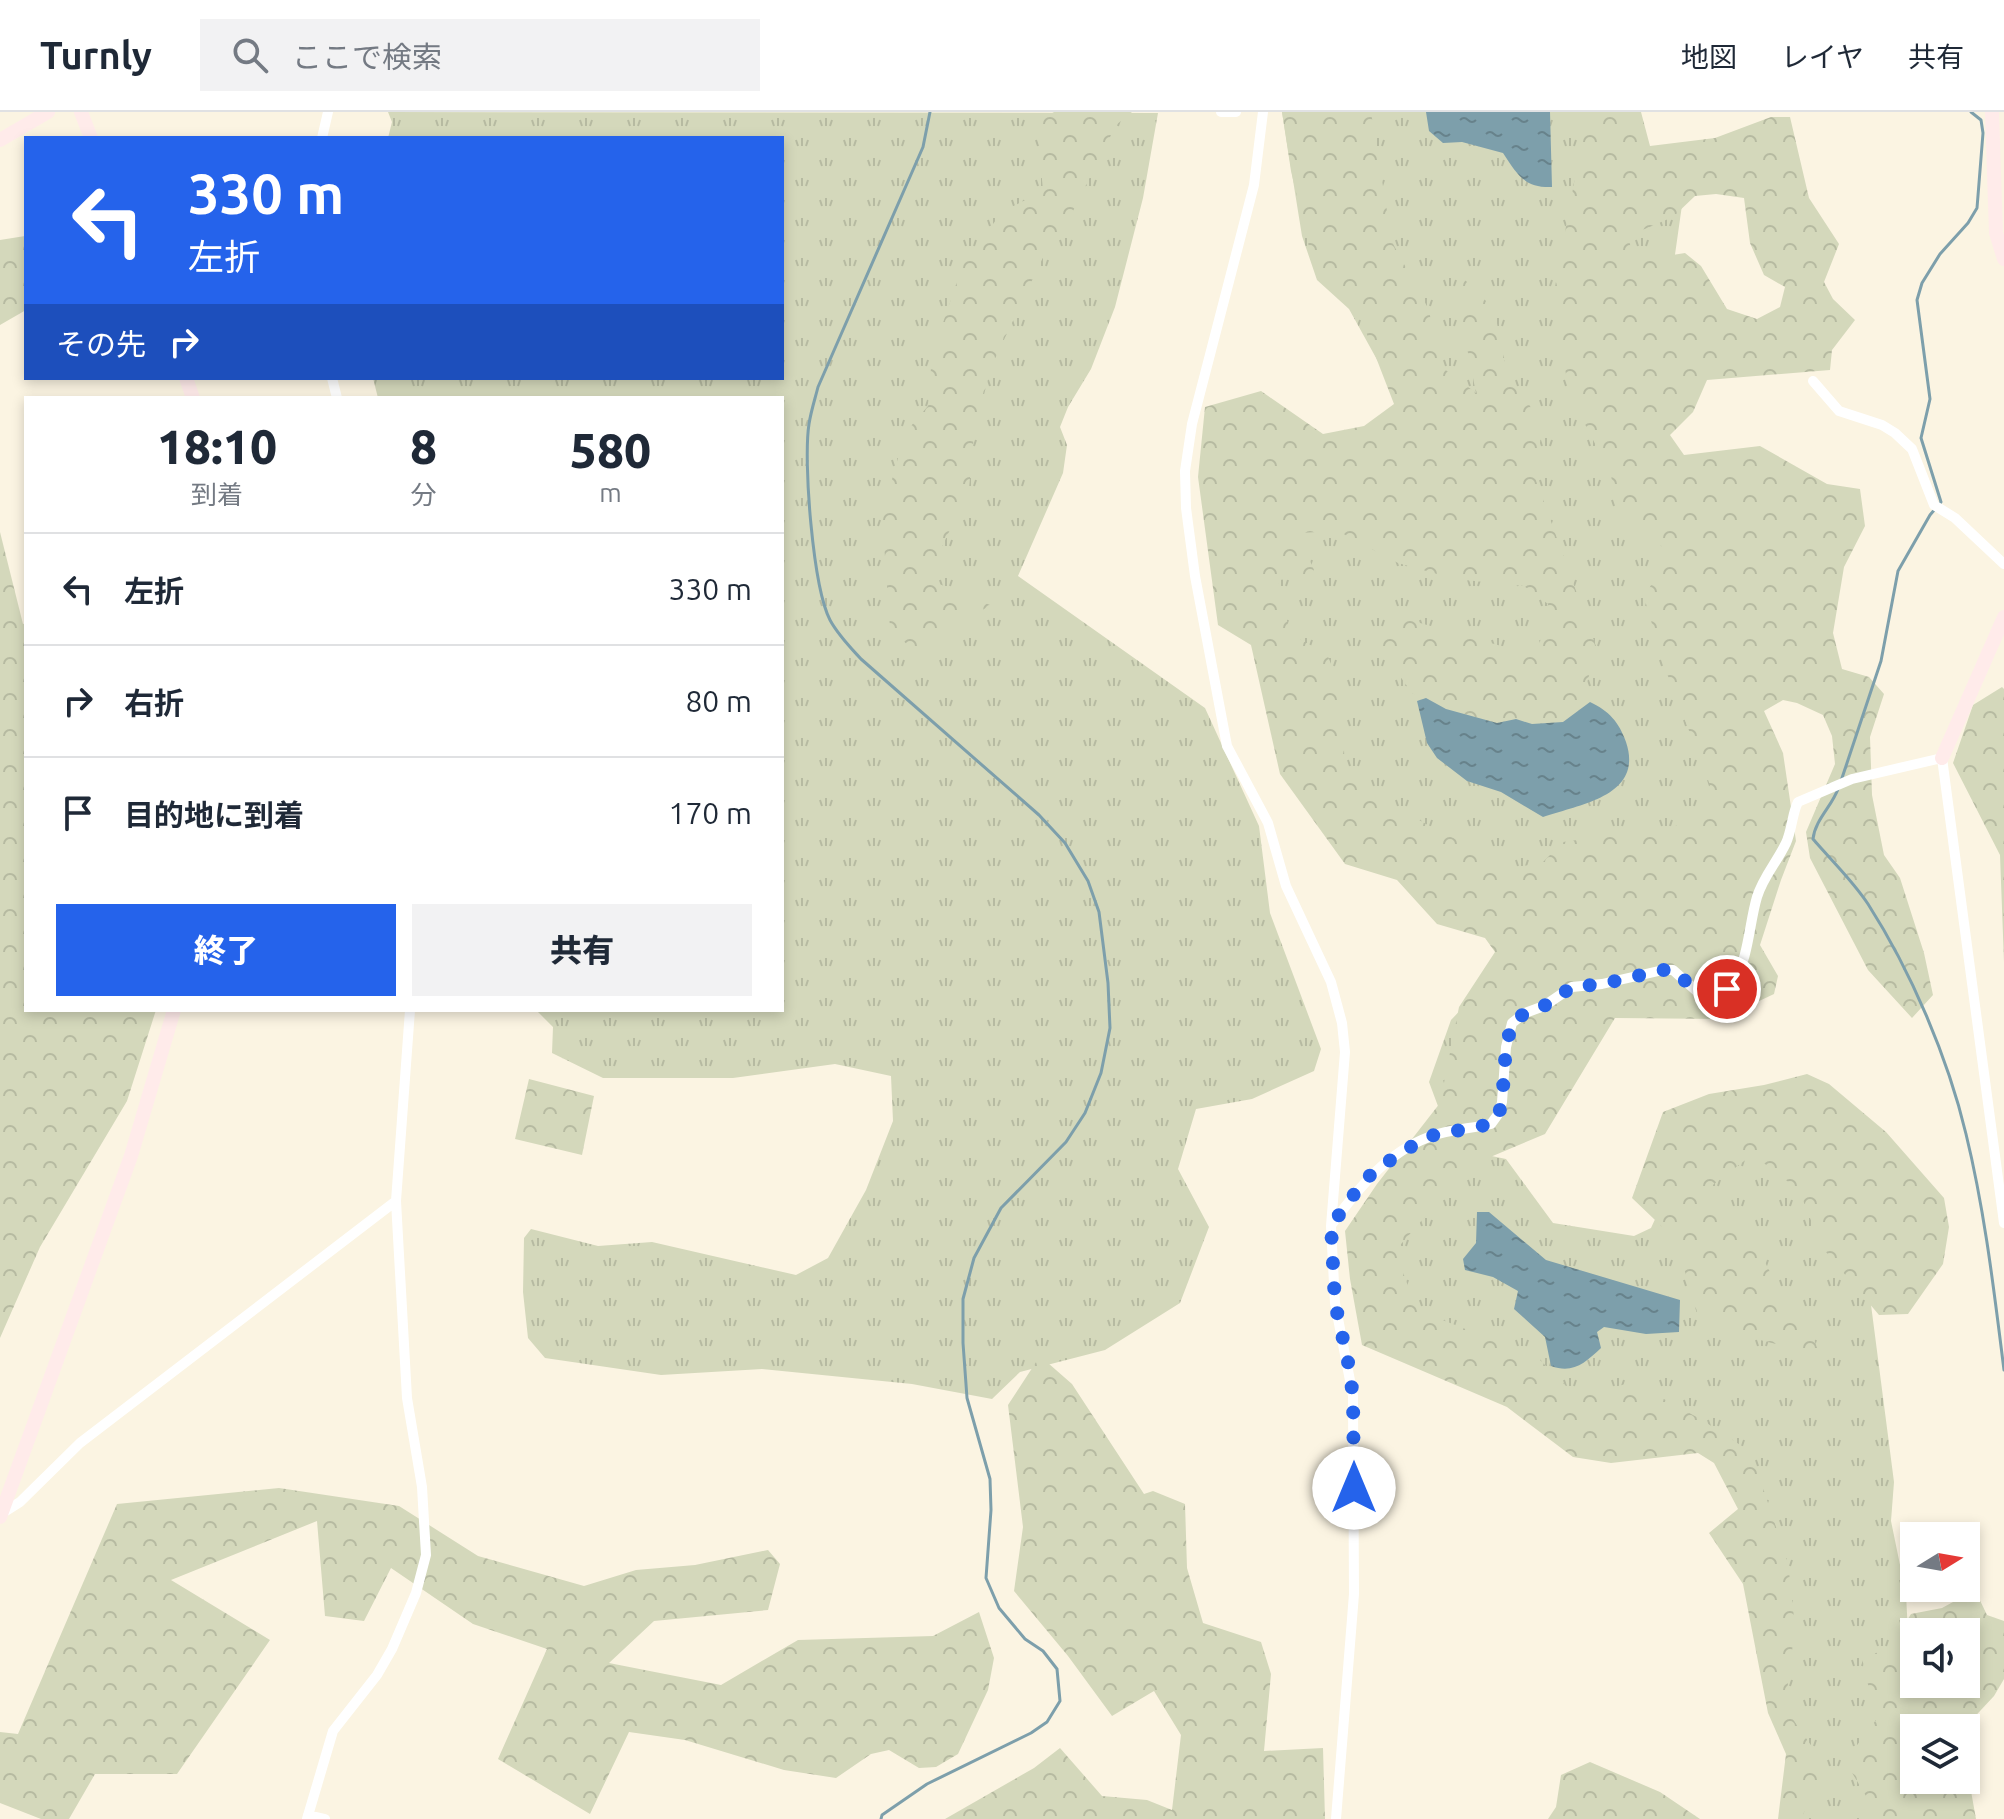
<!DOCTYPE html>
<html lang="ja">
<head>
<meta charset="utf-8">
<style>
	body { margin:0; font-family:Ubuntu,"Noto Sans JP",sans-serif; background:#f2f2f3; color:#1f2937; height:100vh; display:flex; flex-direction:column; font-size:30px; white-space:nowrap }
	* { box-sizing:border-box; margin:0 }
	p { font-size:26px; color:#747a83 }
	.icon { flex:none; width:44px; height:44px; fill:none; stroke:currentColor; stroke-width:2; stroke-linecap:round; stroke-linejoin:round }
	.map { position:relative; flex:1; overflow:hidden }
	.side { position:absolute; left:24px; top:284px; width:760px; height:616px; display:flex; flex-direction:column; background:#fff; border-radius:0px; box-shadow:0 4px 12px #0003 }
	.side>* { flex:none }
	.banner { position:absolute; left:24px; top:24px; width:760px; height:244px; border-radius:0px; box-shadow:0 4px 12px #0003; background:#2563eb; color:#fff; overflow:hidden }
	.needle { width:52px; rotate:79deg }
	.buttons { position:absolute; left:1900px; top:1410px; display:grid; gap:16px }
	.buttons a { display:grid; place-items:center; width:80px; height:80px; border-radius:0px; background:#fff; box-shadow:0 4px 12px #0003; font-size:40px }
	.pin { position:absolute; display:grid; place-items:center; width:68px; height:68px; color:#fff; margin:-34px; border:4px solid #fff; border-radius:50%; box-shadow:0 2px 8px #0007 }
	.me { position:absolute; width:88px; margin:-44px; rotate:0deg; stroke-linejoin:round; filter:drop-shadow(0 0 6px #0008) }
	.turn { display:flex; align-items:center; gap:28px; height:168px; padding:0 32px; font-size:36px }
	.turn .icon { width:104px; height:104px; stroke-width:2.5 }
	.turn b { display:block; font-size:56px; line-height:68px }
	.then { display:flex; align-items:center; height:76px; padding:0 32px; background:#0003; gap:16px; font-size:30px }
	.eta { display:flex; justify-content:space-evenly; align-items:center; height:136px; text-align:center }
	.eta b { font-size:48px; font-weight:800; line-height:56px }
	.action { display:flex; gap:16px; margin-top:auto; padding:16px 32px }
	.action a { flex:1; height:92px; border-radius:0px; background:#2563eb; color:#fff; font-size:32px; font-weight:800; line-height:92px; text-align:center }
	.action a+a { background:#f2f2f3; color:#1f2937 }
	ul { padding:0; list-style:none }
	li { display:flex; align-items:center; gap:24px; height:112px; padding:0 32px; border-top:2px solid #e0e1e3 }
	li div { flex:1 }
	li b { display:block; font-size:30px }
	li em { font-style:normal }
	header { display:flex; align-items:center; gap:48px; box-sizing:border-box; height:112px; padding:0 40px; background:#fff; border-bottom:2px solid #e0e1e3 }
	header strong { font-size:38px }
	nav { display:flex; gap:44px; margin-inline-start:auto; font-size:28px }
	.search { width:560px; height:72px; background:#f2f2f3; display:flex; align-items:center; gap:20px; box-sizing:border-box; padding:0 28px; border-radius:0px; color:#747a83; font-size:30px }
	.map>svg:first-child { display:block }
</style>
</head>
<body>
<header>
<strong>Turnly</strong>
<div class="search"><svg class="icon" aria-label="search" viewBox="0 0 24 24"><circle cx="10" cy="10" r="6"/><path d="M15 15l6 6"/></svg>ここで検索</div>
<nav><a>地図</a><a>レイヤ</a><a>共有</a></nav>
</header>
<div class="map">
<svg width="2004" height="1707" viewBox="0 0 2004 1707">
	<defs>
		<pattern id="grass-tufts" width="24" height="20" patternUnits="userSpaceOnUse" patternTransform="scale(2)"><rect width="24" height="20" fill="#d4d8bb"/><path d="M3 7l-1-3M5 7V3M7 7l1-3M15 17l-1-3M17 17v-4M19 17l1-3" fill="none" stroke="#b6baa1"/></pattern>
		<pattern id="forest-crowns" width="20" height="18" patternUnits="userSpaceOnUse" patternTransform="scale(2)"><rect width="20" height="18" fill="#d4d8bb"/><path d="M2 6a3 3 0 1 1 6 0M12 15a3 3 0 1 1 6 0" fill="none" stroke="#b6baa1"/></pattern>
		<pattern id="water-ripples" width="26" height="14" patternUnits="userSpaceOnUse" patternTransform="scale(2)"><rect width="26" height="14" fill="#7d9fab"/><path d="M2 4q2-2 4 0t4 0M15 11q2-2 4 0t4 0" fill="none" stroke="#67828b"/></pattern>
	</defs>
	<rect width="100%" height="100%" fill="#fbf4e2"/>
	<path fill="url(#grass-tufts)" d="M388,0L1158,1L1143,86L1115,195L1091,257L1068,295L1060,315L1067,333L1063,361L1018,464L1205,596L1259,714L1270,801L1321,937L1314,959L1252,987L1196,997L1178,1057L1209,1115L1180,1191L1105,1238L1020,1260L992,1287L912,1272L762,1257L661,1263L545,1246L528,1226L523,1180L524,1126L531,1117L598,1134L652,1130L796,1163L828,1146L866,1078L893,1009L891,964L835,952L733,966H603L552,941L553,915L536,898H782V286H378L373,266H782V26H388L392,10Z
		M1282,0H1641L1632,33L1683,86L1670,178L1627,297L1684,405L1718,660L1665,850L1445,1013L1429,970L1451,908L1498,859L1497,825L1290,659L1271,385L1378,420L1396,282L1349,197L1317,168L1302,124Z
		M1463,1038L1506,1047L1553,1111L1634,1124L1651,1116L1667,1081L1745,1042L1765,1046L1802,1077L1870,1185L1894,1370L1891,1409L1906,1482L1910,1560L1895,1707H1789L1801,1648L1774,1583L1733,1349L1596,1297L1393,1199L1370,1141Z"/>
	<path fill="url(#forest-crowns)" fill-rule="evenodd" d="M1054,0H1132L1116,13L1067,111L1048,135L991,255L974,322L969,377L927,467L990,493L917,542L890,516L882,403L905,321L928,294L932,243L963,152L1002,100L1043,79L1038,22L1041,8Z
		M1282,0H1371L1392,130L1428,196L1443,256L1476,281L1463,216L1461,164L1494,197L1507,260L1542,312L1536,368L1597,537L1579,597L1563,610L1532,612L1516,607L1497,611L1446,597L1412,581L1374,528L1406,507L1537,544L1548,492L1524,474L1455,467L1398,451L1338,419L1298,421L1314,458L1306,466L1278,468L1290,522L1327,542L1342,579L1345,666L1435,717L1515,756L1543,750L1563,730L1696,711L1710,673L1666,559L1644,485L1664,451V436L1617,400L1611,363L1568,279L1555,175L1587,0H1641L1650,34L1715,26L1771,5H1790L1809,86L1839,132L1824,170L1833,187L1855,208L1832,238L1830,258L1707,268L1693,300L1670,323L1684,343L1760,334L1827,372L1860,377L1865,414L1844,455L1833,521L1842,557L1869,565L1884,582L1870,625L1872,683L1884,743L1900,766L1924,841L1933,883L1912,906L1868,858L1810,746L1806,720L1835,652L1832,624L1823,603L1797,591L1783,588L1764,599L1783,641L1796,729L1781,768L1760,833L1778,864L1774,882L1721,907L1615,906L1545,1022L1488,1046L1450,1076L1395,1139L1417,1198L1537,1245L1569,1277L1611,1276L1633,1270L1702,1308L1751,1340L1788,1451L1795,1515L1785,1596L1815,1639L1823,1659L1801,1707H1778L1786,1642L1768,1601L1743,1472L1709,1421L1738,1397L1714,1351L1698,1341L1611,1351L1573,1345L1507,1295L1362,1233L1350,1167L1345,1119L1377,1072L1440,991L1459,895L1495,840L1485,826L1437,812L1397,768L1345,752L1280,662L1251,533L1218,513L1198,365L1205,295L1261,279L1323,322L1364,314L1394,292L1358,199L1314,156L1291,59ZM1716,82L1744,86L1750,131L1764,163L1785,175L1780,195L1757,207L1727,197L1701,154L1685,141L1635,149L1629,129L1640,119L1673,105L1695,84Z
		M25,124L26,198L0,213V128Z
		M0,420L23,512L26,511V898H156L127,989L40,1135L0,1226Z
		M2002,575L2004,577V850L2000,743L1953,651L1973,593Z
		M1807,962L1829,972L1886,1020L1944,1086L1949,1115L1943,1152L1908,1202L1879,1203L1821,1134L1799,1078L1765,1052L1748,1046L1705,1079L1746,1113L1792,1203L1810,1217L1820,1243L1756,1227L1722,1212L1699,1209L1676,1128L1632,1086L1663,1000L1709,982L1764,973Z
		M529,967L594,984L582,1043L515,1027Z
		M1040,1244L1072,1272L1144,1382L1153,1379L1185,1392L1187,1456L1203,1511L1261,1530L1271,1562L1264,1639L1323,1636L1325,1707H945L1034,1656L1060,1636L1102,1684L1147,1688L1172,1698L1181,1623L1154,1579L1112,1604L1068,1544L1014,1479L1023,1415L1008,1293Z
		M279,1376L399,1394L478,1444L584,1474L636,1458L695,1453L768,1438L780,1452L768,1498L654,1509L609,1551L721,1573L798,1528L933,1524L979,1500L994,1546L988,1578L958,1642L936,1655L919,1656L889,1638L871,1642L836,1666L784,1658L685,1628L629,1620L590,1702L498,1647L547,1537L473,1512L391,1456L364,1509L325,1504L317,1409L171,1468L270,1528L177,1662H95L69,1707H41L0,1691V1620L18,1622L117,1392Z
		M1975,1478L1987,1503L2004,1509V1567L1994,1584L1967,1613L1957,1616H1914V1668H1966V1651L1976,1707H1868L1872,1694L1845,1649L1876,1608L1862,1546L1890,1536L1911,1502L1942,1496ZM1914,1520H1966V1572H1914Z
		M1590,1650L1660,1680L1700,1707H1548L1556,1695L1561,1663Z"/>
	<path fill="url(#water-ripples)" d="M1426,0H1550L1552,75C1524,76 1517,62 1503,41L1462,30L1443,31L1429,19Z
		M1426,586L1446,597L1497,611L1516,607L1532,612L1563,610L1590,590C1609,599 1619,610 1626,630C1644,684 1581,692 1543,705L1501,680L1467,669L1437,646L1427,631L1417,589Z
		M1477,1100H1489L1546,1148L1680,1188L1679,1220L1646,1222L1604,1215L1597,1220L1601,1236C1585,1251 1573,1262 1551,1254L1545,1225L1514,1197L1518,1179L1493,1165L1465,1158L1463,1147L1476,1131Z"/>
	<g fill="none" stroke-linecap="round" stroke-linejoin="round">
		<path stroke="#7d9fab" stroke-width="3" d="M1841,669L1881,549L1898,459L1930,403L1941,390L1921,326L1930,287L1917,188L1922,171L1940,142L1968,111L1977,96L1983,21L1981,8L1971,0
			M1838,677C1832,694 1815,708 1813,727C1831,748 1853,769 1868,792C1911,859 1948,946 1966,1022C1985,1100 1994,1179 2004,1258
			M881,1707L882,1703L927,1672L1031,1621L1047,1610L1060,1589L1057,1557L1043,1539L1025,1527L999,1496L986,1466L991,1398L990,1367L967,1286L963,1231V1187L974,1146L1001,1096L1066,1030L1085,1001L1101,961L1110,916L1108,871L1099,800L1088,769L1065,731L1039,703L861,547C850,535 838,523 830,508C813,475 803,349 809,312C811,299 815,287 818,275L923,35L930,0"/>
		<path stroke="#fff" stroke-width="10" d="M1221,0H1236
			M1263,0L1254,73L1192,312L1185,359L1186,396L1195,464L1227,634L1268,711L1286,774L1331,870L1342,911L1345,940L1331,1114L1335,1191L1353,1284L1354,1482L1336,1707
			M322,26L328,0
			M332,266L337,286
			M1813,269L1839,299L1882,313L1895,321L1912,337L1934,393L1955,406L2004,452
			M1332,1112C1358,1077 1386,1041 1429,1025C1448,1017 1471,1017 1491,1012L1499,1001L1502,990L1506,935L1512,911L1525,901L1544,894L1572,875L1602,872L1663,858H1673L1702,884C1714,882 1726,881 1734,869C1749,845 1749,812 1757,785C1763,765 1777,750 1786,731C1792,718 1792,702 1798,690L1852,667L1942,646L2004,1111
			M1,1402L20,1390L80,1331L396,1089
			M308,1703L325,1707
			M307,1707L333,1619L377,1563L392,1537L416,1481L426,1443L422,1375L407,1286L396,1089L410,898"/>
		<path stroke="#ffebea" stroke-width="14" d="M81,0L91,26
			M1992,0L1996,121L2004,147
			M0,28L48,0
			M186,266L193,286
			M1942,646L2004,505
			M0,1405L131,1044L174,898"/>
	</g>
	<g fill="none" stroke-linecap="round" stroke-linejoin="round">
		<path stroke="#2563eb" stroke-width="14" stroke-dasharray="0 25.2" d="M1354,1376L1353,1284L1348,1250L1335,1191L1331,1114L1363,1070L1377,1057L1409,1036L1430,1024L1491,1012L1499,1001L1502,990L1506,935L1512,911L1525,901L1544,894L1572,875L1602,872L1663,858H1673L1702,884L1727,877"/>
	</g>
</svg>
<div class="buttons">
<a><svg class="needle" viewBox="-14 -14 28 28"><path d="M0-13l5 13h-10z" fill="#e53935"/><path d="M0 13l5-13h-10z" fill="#747a83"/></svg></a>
<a><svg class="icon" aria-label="sound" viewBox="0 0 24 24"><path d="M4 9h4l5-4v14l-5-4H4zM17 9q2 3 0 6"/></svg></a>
<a><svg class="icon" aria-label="layers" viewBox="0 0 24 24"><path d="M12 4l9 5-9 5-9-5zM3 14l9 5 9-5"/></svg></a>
</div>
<div class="pin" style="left:1727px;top:877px;background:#d93025"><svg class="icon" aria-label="arrive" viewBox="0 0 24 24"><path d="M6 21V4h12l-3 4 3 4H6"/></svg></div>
<svg class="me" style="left:1354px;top:1376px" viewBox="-20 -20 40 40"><circle r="19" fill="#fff"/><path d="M0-13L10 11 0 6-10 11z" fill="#2563eb"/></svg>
<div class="banner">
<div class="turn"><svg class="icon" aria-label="left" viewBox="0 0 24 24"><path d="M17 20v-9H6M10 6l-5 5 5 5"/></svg><div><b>330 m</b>左折</div></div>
<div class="then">その先<svg class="icon" aria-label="right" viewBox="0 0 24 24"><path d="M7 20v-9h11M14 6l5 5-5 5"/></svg></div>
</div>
<section class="side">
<div class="eta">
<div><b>18:10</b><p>到着</p></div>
<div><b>8</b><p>分</p></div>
<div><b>580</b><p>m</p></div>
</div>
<ul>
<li><svg class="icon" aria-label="left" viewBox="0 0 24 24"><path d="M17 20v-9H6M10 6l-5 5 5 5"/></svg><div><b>左折</b></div><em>330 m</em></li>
<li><svg class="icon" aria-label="right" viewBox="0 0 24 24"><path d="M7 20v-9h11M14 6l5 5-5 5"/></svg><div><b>右折</b></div><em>80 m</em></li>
<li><svg class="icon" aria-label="arrive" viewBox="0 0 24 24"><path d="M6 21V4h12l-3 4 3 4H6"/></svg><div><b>目的地に到着</b></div><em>170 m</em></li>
</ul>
<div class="action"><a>終了</a><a>共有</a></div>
</section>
</div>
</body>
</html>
